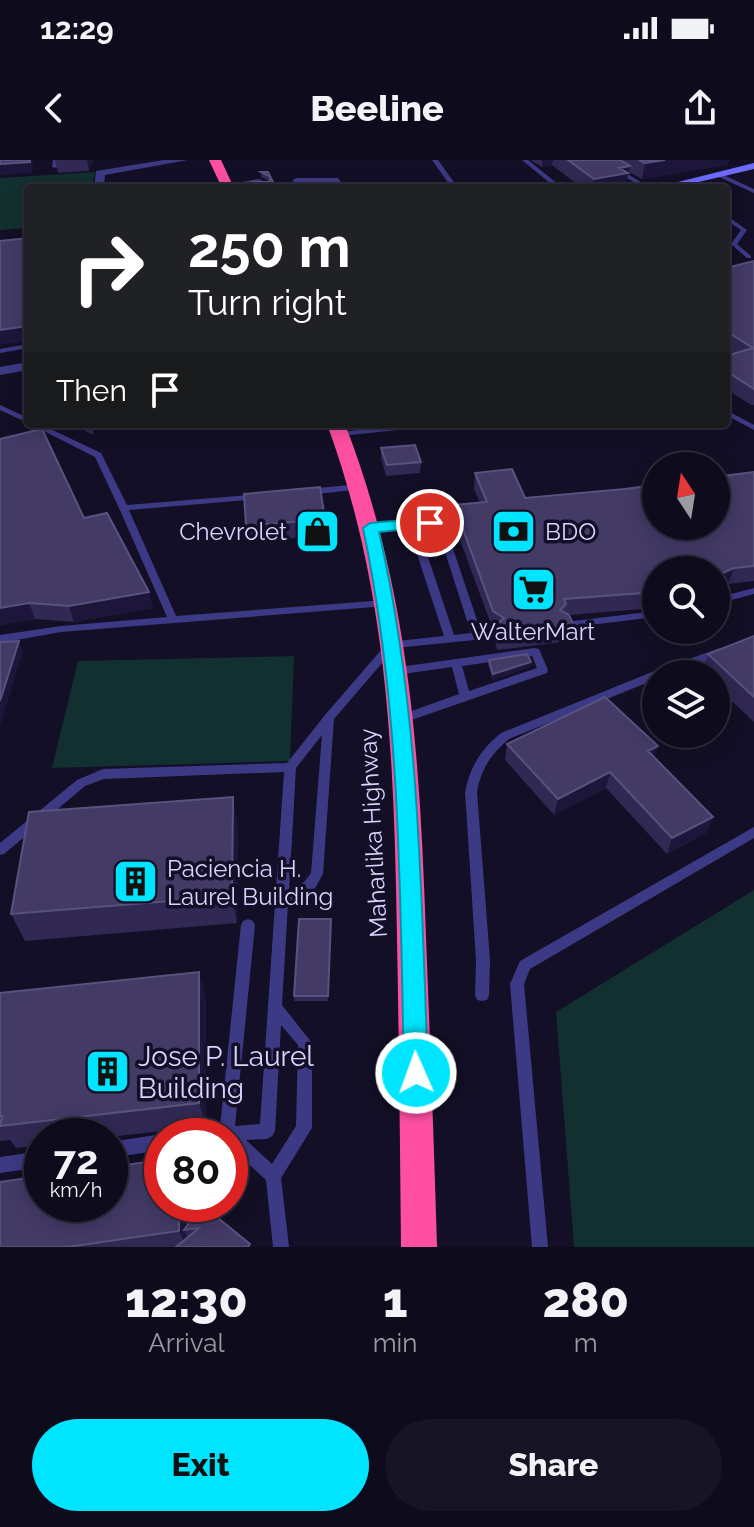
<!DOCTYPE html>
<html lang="en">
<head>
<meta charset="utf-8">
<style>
	body { margin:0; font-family:Raleway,sans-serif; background:#171425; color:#f1f3f6; height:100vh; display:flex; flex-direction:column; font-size:30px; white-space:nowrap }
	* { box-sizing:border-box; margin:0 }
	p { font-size:26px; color:#9b9ba3 }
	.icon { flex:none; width:44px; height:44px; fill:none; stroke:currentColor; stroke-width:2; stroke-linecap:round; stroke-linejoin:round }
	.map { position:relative; height:1087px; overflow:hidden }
	.side { display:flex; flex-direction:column; background:#0e0b1c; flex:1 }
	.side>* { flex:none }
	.hud { position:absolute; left:24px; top:24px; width:706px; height:244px; border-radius:8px; box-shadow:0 4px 20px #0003,0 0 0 2px #2e2b3b; background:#202124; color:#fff; overflow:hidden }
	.needle { width:52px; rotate:348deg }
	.fabs { position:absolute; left:642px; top:292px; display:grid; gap:16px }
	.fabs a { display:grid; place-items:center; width:88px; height:88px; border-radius:50%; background:#0e0b1c; box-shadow:0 4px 20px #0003,0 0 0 2px #2e2b3b; font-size:40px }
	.speed { position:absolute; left:24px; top:958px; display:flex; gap:16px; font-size:40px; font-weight:700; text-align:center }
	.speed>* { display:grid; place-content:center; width:104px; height:104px; border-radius:50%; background:#0e0b1c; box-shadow:0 4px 20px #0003,0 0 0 2px #2e2b3b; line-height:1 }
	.speed small { font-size:20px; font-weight:400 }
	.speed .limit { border:12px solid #d22; background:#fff; color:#111 }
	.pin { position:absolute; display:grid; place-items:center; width:68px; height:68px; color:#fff; margin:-34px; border:4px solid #fff; border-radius:50%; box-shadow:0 2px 8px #0007 }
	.me { position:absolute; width:88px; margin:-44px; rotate:358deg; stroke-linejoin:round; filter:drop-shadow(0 0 6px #0008) }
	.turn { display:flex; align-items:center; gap:28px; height:168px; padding:0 32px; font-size:36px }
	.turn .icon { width:104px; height:104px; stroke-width:2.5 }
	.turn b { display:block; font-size:56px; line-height:68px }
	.then { display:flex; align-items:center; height:76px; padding:0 32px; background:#0003; gap:16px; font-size:30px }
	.eta { display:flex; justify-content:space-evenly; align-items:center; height:136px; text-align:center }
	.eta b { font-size:48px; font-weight:800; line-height:56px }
	.action { display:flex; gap:16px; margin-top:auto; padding:16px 32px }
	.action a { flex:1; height:92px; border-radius:48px; background:#00e5ff; color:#111; font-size:32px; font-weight:800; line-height:92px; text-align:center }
	.action a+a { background:#171425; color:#f1f3f6 }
	.status { display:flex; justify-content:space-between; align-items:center; height:56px; padding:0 40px; background:#0e0b1c; direction:ltr }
	.status svg { height:22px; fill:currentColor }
	header { display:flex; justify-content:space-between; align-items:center; height:104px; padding:0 32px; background:#0e0b1c; font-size:36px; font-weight:800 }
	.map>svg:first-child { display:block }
</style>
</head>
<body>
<div class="status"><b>12:29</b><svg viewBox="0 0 49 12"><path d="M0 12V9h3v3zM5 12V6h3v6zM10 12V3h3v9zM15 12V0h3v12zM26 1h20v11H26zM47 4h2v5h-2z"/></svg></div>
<header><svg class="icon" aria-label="back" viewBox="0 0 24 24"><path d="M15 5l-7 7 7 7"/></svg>Beeline<svg class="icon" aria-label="share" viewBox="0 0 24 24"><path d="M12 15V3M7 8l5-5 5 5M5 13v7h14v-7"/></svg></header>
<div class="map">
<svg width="754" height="1087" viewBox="0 0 754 1087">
	<rect width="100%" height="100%" fill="#130f26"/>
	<path fill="#12302f" d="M95,12L92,28H28V68L0,70V18Z
		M294,496L290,601L52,608L78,501Z
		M754,730V1087H574L556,852Z"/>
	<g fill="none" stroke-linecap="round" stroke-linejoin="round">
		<path fill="#3d3a85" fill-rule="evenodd" d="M53,0H59L57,8L52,7Z
			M432,0H438L458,28H452Z
			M522,0H528L563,28H556Z
			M597,0H604L651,28H644Z
			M719,13L754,29V33L717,16Z
			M296,18H338L345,28H339L336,22H299L301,28H295L293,20Z
			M259,19L269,24L266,26L258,23L227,27L224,25Z
			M726,55L747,70L737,84L751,96V98H747L731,84L741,70L726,60Z
			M28,184V188L0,193V189Z
			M0,245L28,258V263L0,250Z
			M726,250L754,265V270L726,255Z
			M30,264H40L101,293L127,345L262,334V338L259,339L129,350L176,456L386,440L391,443L386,446L61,472L0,483V475L61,466L167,457L119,348L95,297Z
			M412,264H439L435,266L341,276L337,274L341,272Z
			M359,324L363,327L362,329L308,335L304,332L308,329Z
			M412,361L444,362L481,472L494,470L499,474L494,478L395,488L334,559L323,714L314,730L288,744L282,845L312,883V968L281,1018L289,1087H273L266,1020L230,987V976H199L202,971L220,967L241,765L243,761L248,759L253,761L255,765L235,966L260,964L284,612L104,619L85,626L4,694L0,695V683L77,620L103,609L287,603L325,555L388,482L444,476L408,367L370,371L365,368L370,365ZM418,367H437L471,473L454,475ZM322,575L311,713L304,722L289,731L296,608ZM281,865L298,885L296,966L272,1004L246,980L267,979L272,976L275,971Z
			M754,428V434L716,444V438Z
			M656,451V457L565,468L560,465L565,462Z
			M535,488L539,489L548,510L547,513L406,562H398L396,559L398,556L459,534L452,507L396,515L391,511L392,508ZM532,496L537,508L469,531L462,506Z
			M720,488L725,492L724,495L670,514H656V519L509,579C491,594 481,609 477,632L490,800L489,835L487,840L482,841L477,840L475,835L476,800L465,632C470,607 481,589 501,573L652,512Z
			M754,667V678L530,809L524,824L548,1087H532L510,824L520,801Z
			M162,974L166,976H162V990L110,998V982Z
			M42,991V1007L0,1013V997Z"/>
		<path fill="#3d3a85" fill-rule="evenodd" d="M164,0H188L105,15L104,28H94L96,11Z
			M28,202V210L0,215V207Z"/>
		<path fill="#6f6bff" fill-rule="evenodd" d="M754,3V9L673,28H654Z"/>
		<path fill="#ff4fa3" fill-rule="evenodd" d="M209,0H221L234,28H222Z
			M327,264H345C410,432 420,599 426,777C430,880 434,984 437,1087H401C400,984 399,881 397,778C394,600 389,433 327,264Z"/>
	</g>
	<path fill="#312854" d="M55,0H93L89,11L58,13Z
		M530,0H729L727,5L642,19L629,12L625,28H582L552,5L542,7Z
		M261,12H268L276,28H253L252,22H270L261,17Z
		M754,101V245H751L726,229V196L734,194L726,189V108Z
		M72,264H93V275Z
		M0,279L84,358L153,448L74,462L35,459L0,465Z
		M381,288L421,302L420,313L386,316L381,298Z
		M754,312V421L728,424L656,410V448L569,455L573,464L570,481L497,490L495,481L496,470L492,467L453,361L454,345L480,342L474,329L475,313L525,338L625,329Z
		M244,334L325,359L326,375L248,382Z
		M754,476V562L716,526V514H703L702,513L708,494Z
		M489,500L531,502L530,507L493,520L488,505Z
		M507,584L658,586L654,597L707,672L667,694L606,628L554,655L505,600Z
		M238,666L237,763L25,781L11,754Z
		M331,764L328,841H294V836Z
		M0,833L206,838V966L110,977V976H42V985L16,988L10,980L0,981Z
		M162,1044H188V1065L251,1087H0Z"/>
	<path fill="#1d163a" d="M33,0L32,13L0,15V4Z
		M87,0H93L89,11Z
		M542,0H553L552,5L542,7Z
		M665,0H729L727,5L642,19L645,3Z
		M630,6L625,28H592L594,19L619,8Z
		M28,166V181L0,185V170Z
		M734,408L728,424L716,430V416Z
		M149,432L153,448L74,462L69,446Z
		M29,443L35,459L0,465V448Z
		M19,481L23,492L0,566V541Z
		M531,502L530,507L493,520V514Z
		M658,586L653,602L648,591Z
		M610,612L606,628L554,655L558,639Z
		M233,637L238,666L237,763L232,736Z
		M713,657L707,672L667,694L672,678Z
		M199,812L206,838V966L199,943Z
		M179,1044H188V1070H184L188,1078L187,1087L179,1071Z"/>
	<path fill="#433a66" stroke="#5a527e" stroke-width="2" d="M0,0H30V2L0,4Z
		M568,0H620L630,6L619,8L628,13L594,19Z
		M639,0H665L645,3Z
		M261,12H268L276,28H255L252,22H270V17Z
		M28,78V166L0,170V81Z
		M754,101V229L726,211V196L753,188L726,171V108Z
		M42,269L84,358L107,353L149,432L69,446L29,443L0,448V279Z
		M415,285L421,302L387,305L381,288Z
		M512,309L525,338L625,329L656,325V366H716V317L754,312V406L734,408L716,416V410H656V432L564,439L566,444L560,450L569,455L573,464L499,474L497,464L504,458L493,451L454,345L487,342L475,313Z
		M320,327L325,359L246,366L244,334Z
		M754,476V537L708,494Z
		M19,481L0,541V482Z
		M527,494L531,502L493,514L489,500Z
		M605,537L658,586L648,591L713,657L672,678L610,612L558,639L507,584Z
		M233,637L232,736L11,754L29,652Z
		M299,759H331L328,836H294Z
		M199,812V943L0,966L2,956H0V833Z
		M162,1000V1044H179V1071L67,1087H0V1022L42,1016V1044H110V1007Z
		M202,1045L250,1084L248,1087H176L199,1068L184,1070Z"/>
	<path fill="#00e5ff" stroke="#0095a6" stroke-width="2" d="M430,358L435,359V366L379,372C420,550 421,731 428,913L424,921L416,925L407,921L404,913C400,730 401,548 363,368L370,363Z"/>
	<defs>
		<symbol id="shop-square" viewBox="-11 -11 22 22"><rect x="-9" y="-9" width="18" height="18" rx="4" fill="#00e5ff" stroke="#130f26"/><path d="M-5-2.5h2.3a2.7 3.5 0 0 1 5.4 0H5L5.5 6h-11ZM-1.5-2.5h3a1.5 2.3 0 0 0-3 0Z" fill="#111"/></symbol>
		<symbol id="bank-square" viewBox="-11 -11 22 22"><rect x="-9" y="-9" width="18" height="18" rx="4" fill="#00e5ff" stroke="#130f26"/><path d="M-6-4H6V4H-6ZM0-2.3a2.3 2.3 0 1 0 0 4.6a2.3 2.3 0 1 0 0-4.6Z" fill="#111"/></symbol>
		<symbol id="supermarket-square" viewBox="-11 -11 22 22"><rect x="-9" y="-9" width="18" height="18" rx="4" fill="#00e5ff" stroke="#130f26"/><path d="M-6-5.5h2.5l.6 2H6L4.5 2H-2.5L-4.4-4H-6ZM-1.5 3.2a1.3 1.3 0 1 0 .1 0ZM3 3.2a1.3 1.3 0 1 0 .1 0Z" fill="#111"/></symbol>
		<symbol id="building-square" viewBox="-11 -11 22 22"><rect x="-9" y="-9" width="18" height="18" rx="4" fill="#00e5ff" stroke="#130f26"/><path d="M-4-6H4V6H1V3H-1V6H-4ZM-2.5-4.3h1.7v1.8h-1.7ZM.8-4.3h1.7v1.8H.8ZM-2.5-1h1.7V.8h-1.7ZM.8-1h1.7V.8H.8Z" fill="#111"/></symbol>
	</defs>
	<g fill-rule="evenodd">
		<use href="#shop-square" x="292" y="346" width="51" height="51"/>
		<use href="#bank-square" x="488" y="346" width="51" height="51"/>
		<use href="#supermarket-square" x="508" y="404" width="51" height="51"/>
		<use href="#building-square" x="110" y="696" width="51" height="51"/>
		<use href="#building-square" x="82" y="886" width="51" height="51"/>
	</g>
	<g text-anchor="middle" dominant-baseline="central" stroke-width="7" stroke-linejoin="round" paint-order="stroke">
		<g font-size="24" fill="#d9d4ff" stroke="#130f26" text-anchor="start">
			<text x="287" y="371" text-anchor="end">Chevrolet</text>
			<text x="545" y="371">BDO</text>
			<text x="533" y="471" text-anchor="middle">WalterMart</text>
			<text x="167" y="708">Paciencia H.<tspan x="167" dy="28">Laurel Building</tspan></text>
		</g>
		<g font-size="24" fill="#d9d4ff" stroke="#130f26">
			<text transform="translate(373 673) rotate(-93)">Maharlika Highway</text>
		</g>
		<g font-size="28" fill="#d9d4ff" stroke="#130f26" text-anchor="start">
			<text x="138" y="896">Jose P. Laurel<tspan x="138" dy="32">Building</tspan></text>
		</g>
	</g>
</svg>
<div class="fabs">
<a><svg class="needle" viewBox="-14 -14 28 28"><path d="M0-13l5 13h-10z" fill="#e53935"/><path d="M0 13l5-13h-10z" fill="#9b9ba3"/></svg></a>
<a><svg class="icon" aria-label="search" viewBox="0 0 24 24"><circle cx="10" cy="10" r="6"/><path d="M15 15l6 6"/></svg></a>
<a><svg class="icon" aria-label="layers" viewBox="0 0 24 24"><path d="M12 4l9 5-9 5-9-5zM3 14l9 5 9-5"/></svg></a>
</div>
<div class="speed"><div>72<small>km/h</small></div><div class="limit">80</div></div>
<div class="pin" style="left:430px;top:363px;background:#d93025"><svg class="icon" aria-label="arrive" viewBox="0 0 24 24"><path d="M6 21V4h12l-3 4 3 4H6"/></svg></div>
<svg class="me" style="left:416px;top:913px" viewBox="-20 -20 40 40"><circle r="17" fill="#00e5ff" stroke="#fff" stroke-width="3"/><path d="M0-11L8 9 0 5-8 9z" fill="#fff"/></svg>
<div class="hud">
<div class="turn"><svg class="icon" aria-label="right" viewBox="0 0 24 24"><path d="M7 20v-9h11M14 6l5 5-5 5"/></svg><div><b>250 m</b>Turn right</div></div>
<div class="then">Then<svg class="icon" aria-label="arrive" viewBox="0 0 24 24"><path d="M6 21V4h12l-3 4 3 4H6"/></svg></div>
</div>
</div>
<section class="side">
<div class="eta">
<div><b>12:30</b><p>Arrival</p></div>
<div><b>1</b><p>min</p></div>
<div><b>280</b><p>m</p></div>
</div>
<div class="action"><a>Exit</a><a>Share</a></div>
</section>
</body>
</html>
